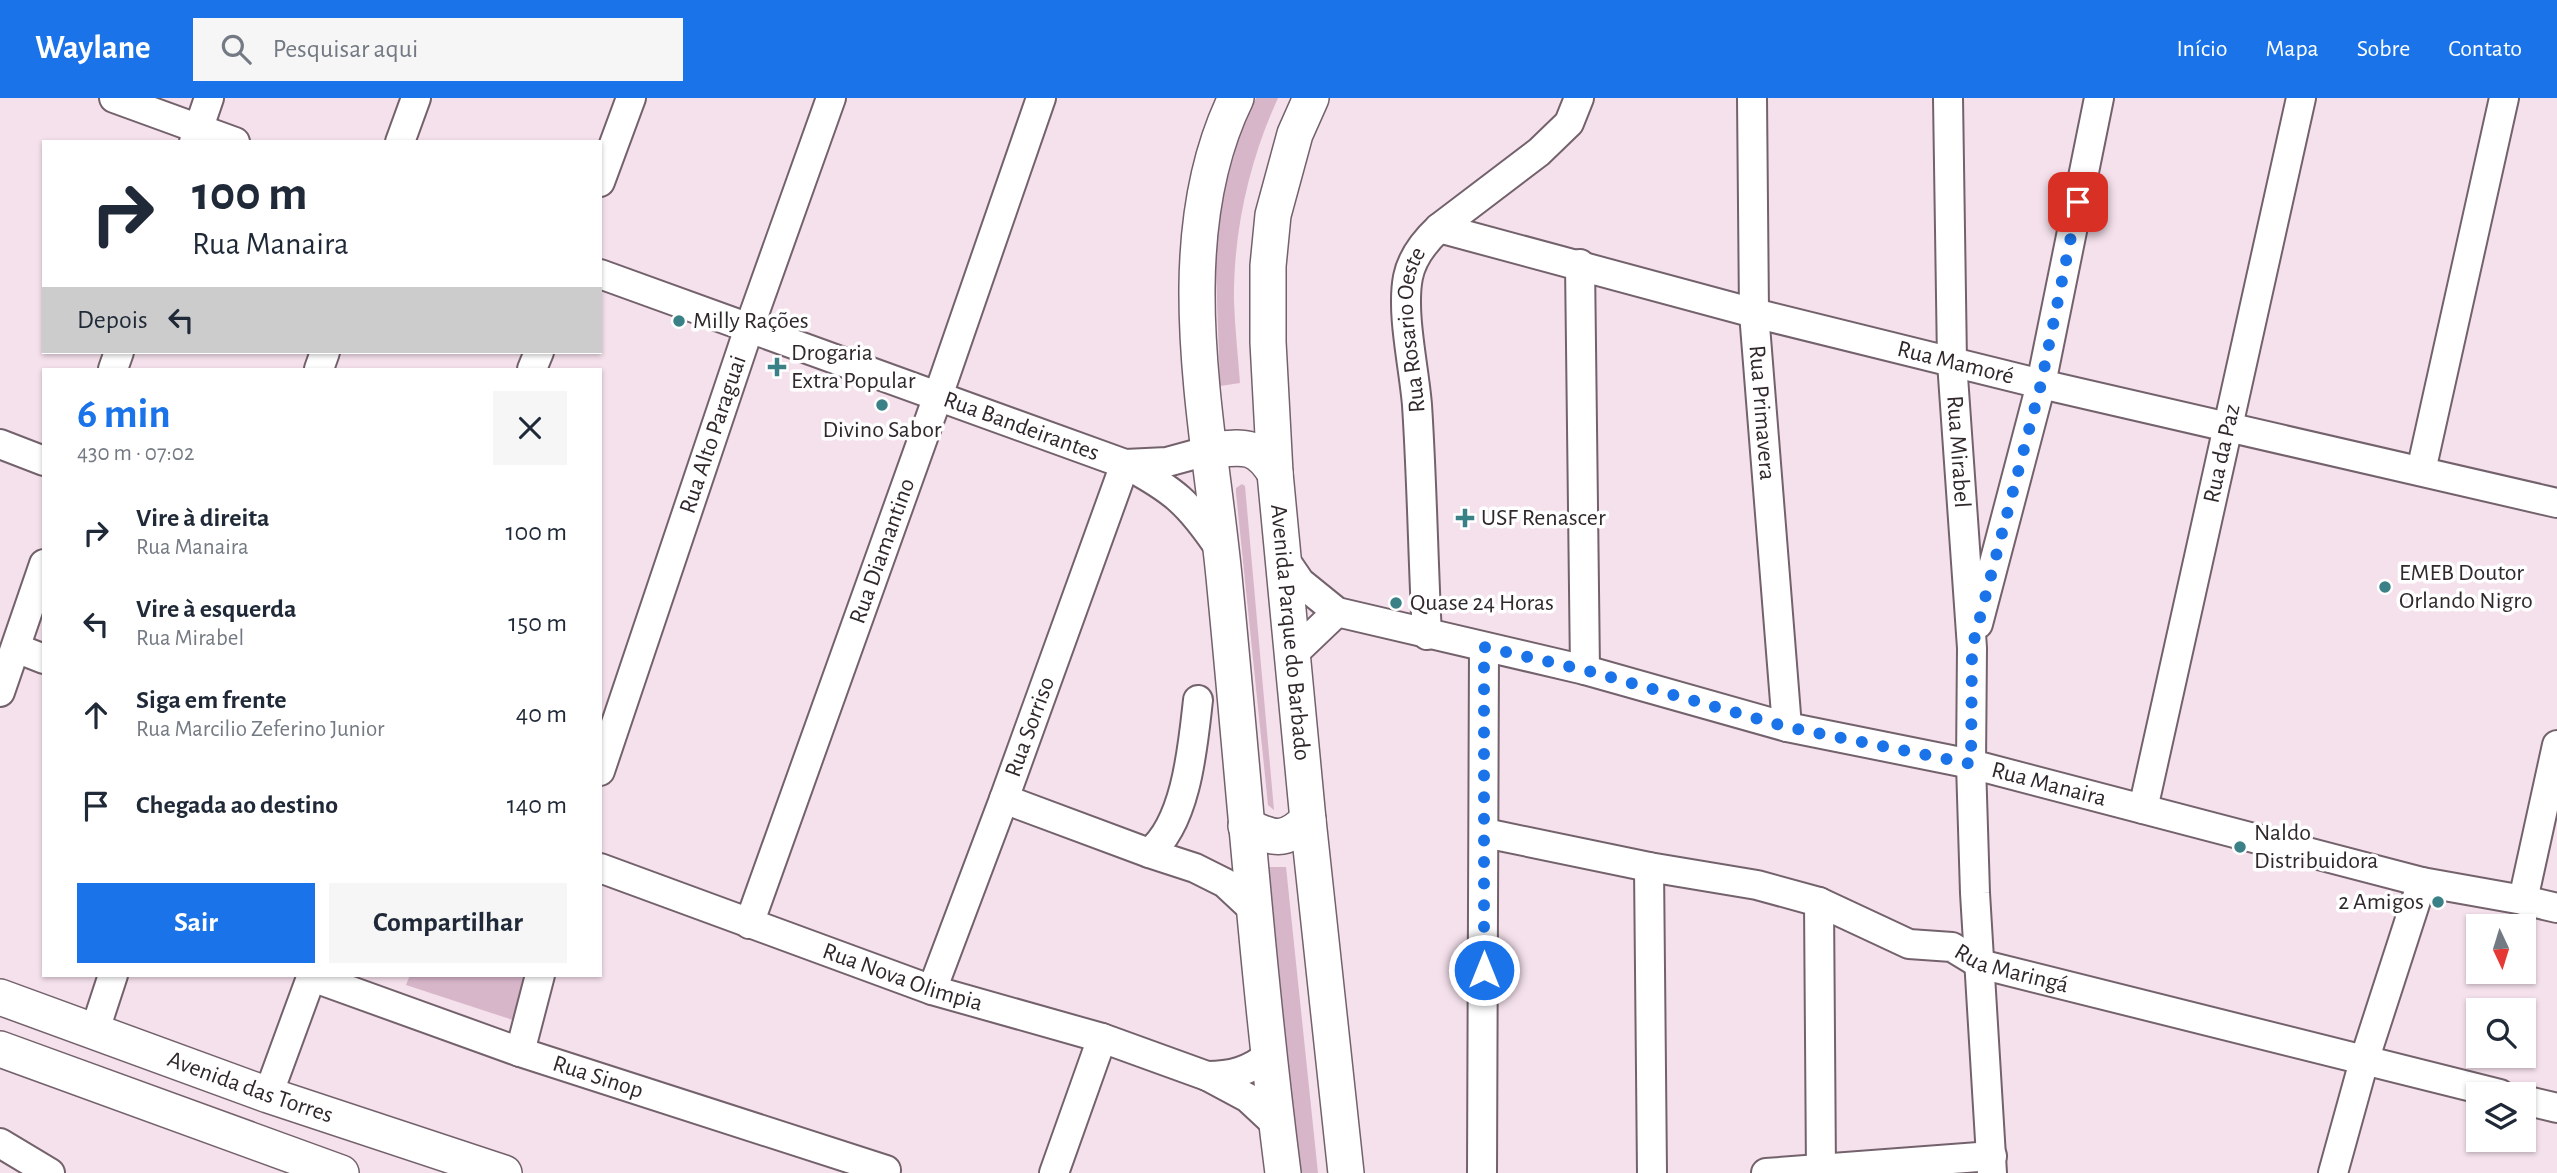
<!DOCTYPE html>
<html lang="pt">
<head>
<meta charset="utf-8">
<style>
	body { margin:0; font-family:"Alegreya Sans",sans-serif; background:#f6f6f7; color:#1f2937; height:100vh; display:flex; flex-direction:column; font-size:26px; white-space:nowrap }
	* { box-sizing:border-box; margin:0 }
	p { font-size:23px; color:#747a83 }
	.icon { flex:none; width:38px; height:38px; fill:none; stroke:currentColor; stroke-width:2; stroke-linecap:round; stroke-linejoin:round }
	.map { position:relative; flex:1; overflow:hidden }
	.drawer { position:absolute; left:42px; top:270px; width:560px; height:609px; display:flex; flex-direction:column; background:#fff; border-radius:0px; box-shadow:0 2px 5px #0004 }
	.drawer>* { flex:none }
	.hud { position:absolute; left:42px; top:42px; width:560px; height:214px; border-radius:0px; box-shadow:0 2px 5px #0004; background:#fff; color:#1f2937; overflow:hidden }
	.needle { width:46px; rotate:176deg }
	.tools { position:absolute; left:2466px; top:816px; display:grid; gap:14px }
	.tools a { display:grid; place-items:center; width:70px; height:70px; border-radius:0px; background:#fff; box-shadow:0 2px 5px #0004; font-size:35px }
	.pin { position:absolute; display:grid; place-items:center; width:60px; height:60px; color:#fff; margin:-30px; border-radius:14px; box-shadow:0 4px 10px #0006 }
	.me { position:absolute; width:77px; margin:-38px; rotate:0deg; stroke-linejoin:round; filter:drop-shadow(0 0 5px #0008) }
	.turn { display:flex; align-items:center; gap:24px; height:147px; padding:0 35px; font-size:32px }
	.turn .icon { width:91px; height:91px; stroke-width:2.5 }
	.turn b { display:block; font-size:49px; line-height:60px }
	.then { display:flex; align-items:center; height:66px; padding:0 35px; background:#0003; gap:14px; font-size:26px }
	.round { display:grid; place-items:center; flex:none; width:74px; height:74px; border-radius:0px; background:#f6f6f7 }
	.head { display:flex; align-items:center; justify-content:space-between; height:119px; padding:0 35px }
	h1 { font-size:42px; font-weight:700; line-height:52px; color:#1a73e8 }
	.button { display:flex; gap:14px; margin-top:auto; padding:14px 35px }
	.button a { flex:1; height:80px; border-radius:0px; background:#1a73e8; color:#fff; font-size:28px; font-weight:700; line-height:80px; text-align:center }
	.button a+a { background:#f6f6f7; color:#1f2937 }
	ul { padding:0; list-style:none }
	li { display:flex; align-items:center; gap:21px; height:91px; padding:0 35px }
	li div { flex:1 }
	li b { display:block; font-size:26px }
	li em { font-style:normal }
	header { display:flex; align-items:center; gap:42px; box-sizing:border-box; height:98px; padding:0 35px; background:#1a73e8; color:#fff }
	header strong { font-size:33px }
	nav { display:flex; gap:38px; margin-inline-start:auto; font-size:24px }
	.search { width:490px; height:63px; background:#f6f6f7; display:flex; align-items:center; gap:18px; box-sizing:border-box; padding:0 24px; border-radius:0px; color:#747a83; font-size:26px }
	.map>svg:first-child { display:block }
</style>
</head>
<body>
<header>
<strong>Waylane</strong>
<div class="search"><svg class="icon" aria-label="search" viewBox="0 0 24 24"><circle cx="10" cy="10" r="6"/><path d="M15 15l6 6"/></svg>Pesquisar aqui</div>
<nav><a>Início</a><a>Mapa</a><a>Sobre</a><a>Contato</a></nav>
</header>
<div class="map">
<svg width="2557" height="1075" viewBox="0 0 2557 1075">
	<rect width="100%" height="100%" fill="#f5e1ec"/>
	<path fill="#d8b6ca" d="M1256,0H1278C1249,63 1233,135 1234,204C1235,231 1238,258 1240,285L1220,288L1215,146L1226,86L1241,31Z
		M1242,386L1245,388L1274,712L1268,707L1236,395V390Z
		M1269,769H1286L1318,1075H1299Z
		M410,877H532L519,924L406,887Z"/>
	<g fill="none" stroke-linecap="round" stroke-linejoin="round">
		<defs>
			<g id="minor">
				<path d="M114,0L235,44"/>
				<path id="s1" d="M1752,0L1754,215L1787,629"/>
				<path id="s2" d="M1948,0L1952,264L1972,550L1971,666L1975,795L1992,1075"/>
				<path d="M194,44L209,0"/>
				<path d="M400,44L416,0"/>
				<path d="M600,84L631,0"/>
				<path id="s3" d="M1439,130L1754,215L2041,286L2557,405"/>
				<path d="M1580,166L1585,572"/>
				<path id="s4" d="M600,176L1125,366L1004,701L932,892"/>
				<path d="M113,271L119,254"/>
				<path d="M319,271L325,254"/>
				<path d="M532,271L539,254"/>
				<path d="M0,346L44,363"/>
				<path d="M1211,352L1167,364L1125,366C1174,392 1189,405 1220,451"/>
				<path d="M2421,373L2504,0"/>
				<path id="s5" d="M1285,462L1300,484L1337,514L1585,572L1787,629L1971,666L2422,784L2523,802L2557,810"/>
				<path d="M1978,526L2041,286L2099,0"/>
				<path id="s6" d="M1427,537C1423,460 1422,383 1417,307C1414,269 1401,215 1408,179C1412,159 1424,144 1439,130L1539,54L1569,25L1579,0"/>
				<path d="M16,550L44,561"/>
				<path d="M1293,556L1337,514"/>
				<path d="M0,594L44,466"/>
				<path id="s7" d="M600,673L749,230L831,0"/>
				<path d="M1004,701L1149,755C1187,725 1193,646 1198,602"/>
				<path id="s8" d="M2143,711L2301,0"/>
				<path id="s9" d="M1485,735L1649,769L1757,787L1819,804L1909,846L1952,849L1980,866L2500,996"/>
				<path d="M1149,755L1195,770L1225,785L1255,813"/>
				<path d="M1649,769L1652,1075"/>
				<path id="s10" d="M600,770L932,892L1102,940L1207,978"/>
				<path d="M2523,802L2557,647"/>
				<path d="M1819,804L1821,1075"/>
				<path id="s11" d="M749,826L938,298L1041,0"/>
				<path id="s12" d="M312,879L520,954L886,1072"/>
				<path d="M94,935L113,877"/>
				<path d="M520,954L540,877"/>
				<path d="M1269,957C1250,973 1231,978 1207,978L1248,1000L1277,1027"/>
				<path d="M268,997L312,877"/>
				<path d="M2524,1002L2557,1010"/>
				<path d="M0,1045L50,1075"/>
				<path d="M1054,1075L1102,940"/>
				<path d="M1482,1075L1484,549"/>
				<path d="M1766,1075L1992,1058"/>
				<path d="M2333,1075L2364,963L2422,784"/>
			</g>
			<g id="major">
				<path d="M1236,0C1164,147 1211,333 1225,489C1244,684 1258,880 1283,1075"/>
				<path id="s13" d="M1311,0L1295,36L1273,117L1268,168V244L1275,375L1308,722L1346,1075"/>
				<path d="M1211,352C1243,349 1256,345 1275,375"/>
				<path d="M1246,728C1274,741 1284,745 1308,722"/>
				<path id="s14" d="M0,899L268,997L504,1075"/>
				<path d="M0,951L341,1075"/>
			</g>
		</defs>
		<use href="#minor" stroke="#73626c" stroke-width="32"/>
		<use href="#major" stroke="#73626c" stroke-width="38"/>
		<use href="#minor" stroke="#fff" stroke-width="28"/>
		<use href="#major" stroke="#fff" stroke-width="35"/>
	</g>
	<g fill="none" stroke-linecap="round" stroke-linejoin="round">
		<path stroke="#1a73e8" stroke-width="12" stroke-dasharray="0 21.6" d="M1484,872V549L1585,572L1787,629L1971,666L1972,550L2041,286L2078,104"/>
	</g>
	<g fill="#398186" stroke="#fff" stroke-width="2.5">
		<circle cx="679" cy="223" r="7"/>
		<path d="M773.5 258.5h7v7h7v7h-7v7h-7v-7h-7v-7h7z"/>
		<circle cx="882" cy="307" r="7"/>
		<path d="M1461.5 409.5h7v7h7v7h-7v7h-7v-7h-7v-7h7z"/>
		<circle cx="2385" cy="489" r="7"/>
		<circle cx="1396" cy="505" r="7"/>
		<circle cx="2240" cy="749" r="7"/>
		<circle cx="2438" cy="804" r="7"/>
	</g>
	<g text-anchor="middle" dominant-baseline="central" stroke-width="7" stroke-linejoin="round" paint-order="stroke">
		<g font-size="24" fill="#30282c" stroke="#fff" text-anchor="start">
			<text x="693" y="223">Milly Rações</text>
			<text x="791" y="255">Drogaria<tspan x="791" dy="28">Extra Popular</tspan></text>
			<text x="882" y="332" text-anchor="middle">Divino Sabor</text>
			<text x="1481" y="420">USF Renascer</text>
			<text x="2399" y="475">EMEB Doutor<tspan x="2399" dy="28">Orlando Nigro</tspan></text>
			<text x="1410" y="505">Quase 24 Horas</text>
			<text x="2254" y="735">Naldo<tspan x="2254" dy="28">Distribuidora</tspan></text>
			<text x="2424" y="804" text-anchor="end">2 Amigos</text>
		</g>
		<g font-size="24" fill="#30282c" stroke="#fff">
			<text stroke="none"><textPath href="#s6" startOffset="306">Rua Rosario Oeste</textPath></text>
			<text stroke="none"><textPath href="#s3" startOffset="534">Rua Mamoré</textPath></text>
			<text stroke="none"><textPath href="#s1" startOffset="315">Rua Primavera</textPath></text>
			<text stroke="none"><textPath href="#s4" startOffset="448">Rua Bandeirantes</textPath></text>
			<text stroke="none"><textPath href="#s7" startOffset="355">Rua Alto Paraguai</textPath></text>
			<text stroke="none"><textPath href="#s2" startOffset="354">Rua Mirabel</textPath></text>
			<text stroke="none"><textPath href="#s8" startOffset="364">Rua da Paz</textPath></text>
			<text stroke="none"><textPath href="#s11" startOffset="396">Rua Diamantino</textPath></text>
			<text stroke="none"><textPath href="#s13" startOffset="542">Avenida Parque do Barbado</textPath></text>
			<text transform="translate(1030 629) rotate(-70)">Rua Sorriso</text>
			<text stroke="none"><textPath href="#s5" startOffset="807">Rua Manaira</textPath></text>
			<text stroke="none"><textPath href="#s9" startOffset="548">Rua Maringá</textPath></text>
			<text stroke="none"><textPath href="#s10" startOffset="322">Rua Nova Olimpia</textPath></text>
			<text stroke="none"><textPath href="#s12" startOffset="303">Rua Sinop</textPath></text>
			<text stroke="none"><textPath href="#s14" startOffset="266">Avenida das Torres</textPath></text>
		</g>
	</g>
</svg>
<div class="tools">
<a><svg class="needle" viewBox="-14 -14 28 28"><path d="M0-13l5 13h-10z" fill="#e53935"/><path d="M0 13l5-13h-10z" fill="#747a83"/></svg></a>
<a><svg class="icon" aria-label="search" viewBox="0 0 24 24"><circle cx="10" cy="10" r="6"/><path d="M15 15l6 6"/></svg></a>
<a><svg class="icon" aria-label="layers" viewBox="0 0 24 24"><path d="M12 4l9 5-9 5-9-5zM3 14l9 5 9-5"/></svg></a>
</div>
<div class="pin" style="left:2078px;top:104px;background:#d93025"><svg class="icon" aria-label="arrive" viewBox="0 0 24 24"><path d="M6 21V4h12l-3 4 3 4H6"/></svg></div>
<svg class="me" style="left:1484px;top:872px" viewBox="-20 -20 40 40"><circle r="17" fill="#1a73e8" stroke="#fff" stroke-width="3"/><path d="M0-11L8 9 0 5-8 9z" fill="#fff"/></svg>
<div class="hud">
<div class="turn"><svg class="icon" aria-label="right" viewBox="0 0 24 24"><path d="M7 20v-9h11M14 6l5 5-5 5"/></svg><div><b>100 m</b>Rua Manaira</div></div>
<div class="then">Depois<svg class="icon" aria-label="left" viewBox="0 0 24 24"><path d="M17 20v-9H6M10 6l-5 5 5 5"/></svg></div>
</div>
<section class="drawer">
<div class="head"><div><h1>6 min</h1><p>430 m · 07:02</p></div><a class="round"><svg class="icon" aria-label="close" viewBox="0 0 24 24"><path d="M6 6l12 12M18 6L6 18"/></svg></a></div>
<ul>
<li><svg class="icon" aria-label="right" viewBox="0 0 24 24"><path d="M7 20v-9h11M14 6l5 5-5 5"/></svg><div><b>Vire à direita</b><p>Rua Manaira</p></div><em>100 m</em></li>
<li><svg class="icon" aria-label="left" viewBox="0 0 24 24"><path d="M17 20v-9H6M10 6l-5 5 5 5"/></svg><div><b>Vire à esquerda</b><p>Rua Mirabel</p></div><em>150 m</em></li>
<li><svg class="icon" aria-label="ahead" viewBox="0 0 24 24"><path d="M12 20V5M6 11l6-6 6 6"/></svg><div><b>Siga em frente</b><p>Rua Marcilio Zeferino Junior</p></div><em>40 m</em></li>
<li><svg class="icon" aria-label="arrive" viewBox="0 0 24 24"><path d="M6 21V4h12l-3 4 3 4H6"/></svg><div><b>Chegada ao destino</b></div><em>140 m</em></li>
</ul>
<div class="button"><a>Sair</a><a>Compartilhar</a></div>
</section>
</div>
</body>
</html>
